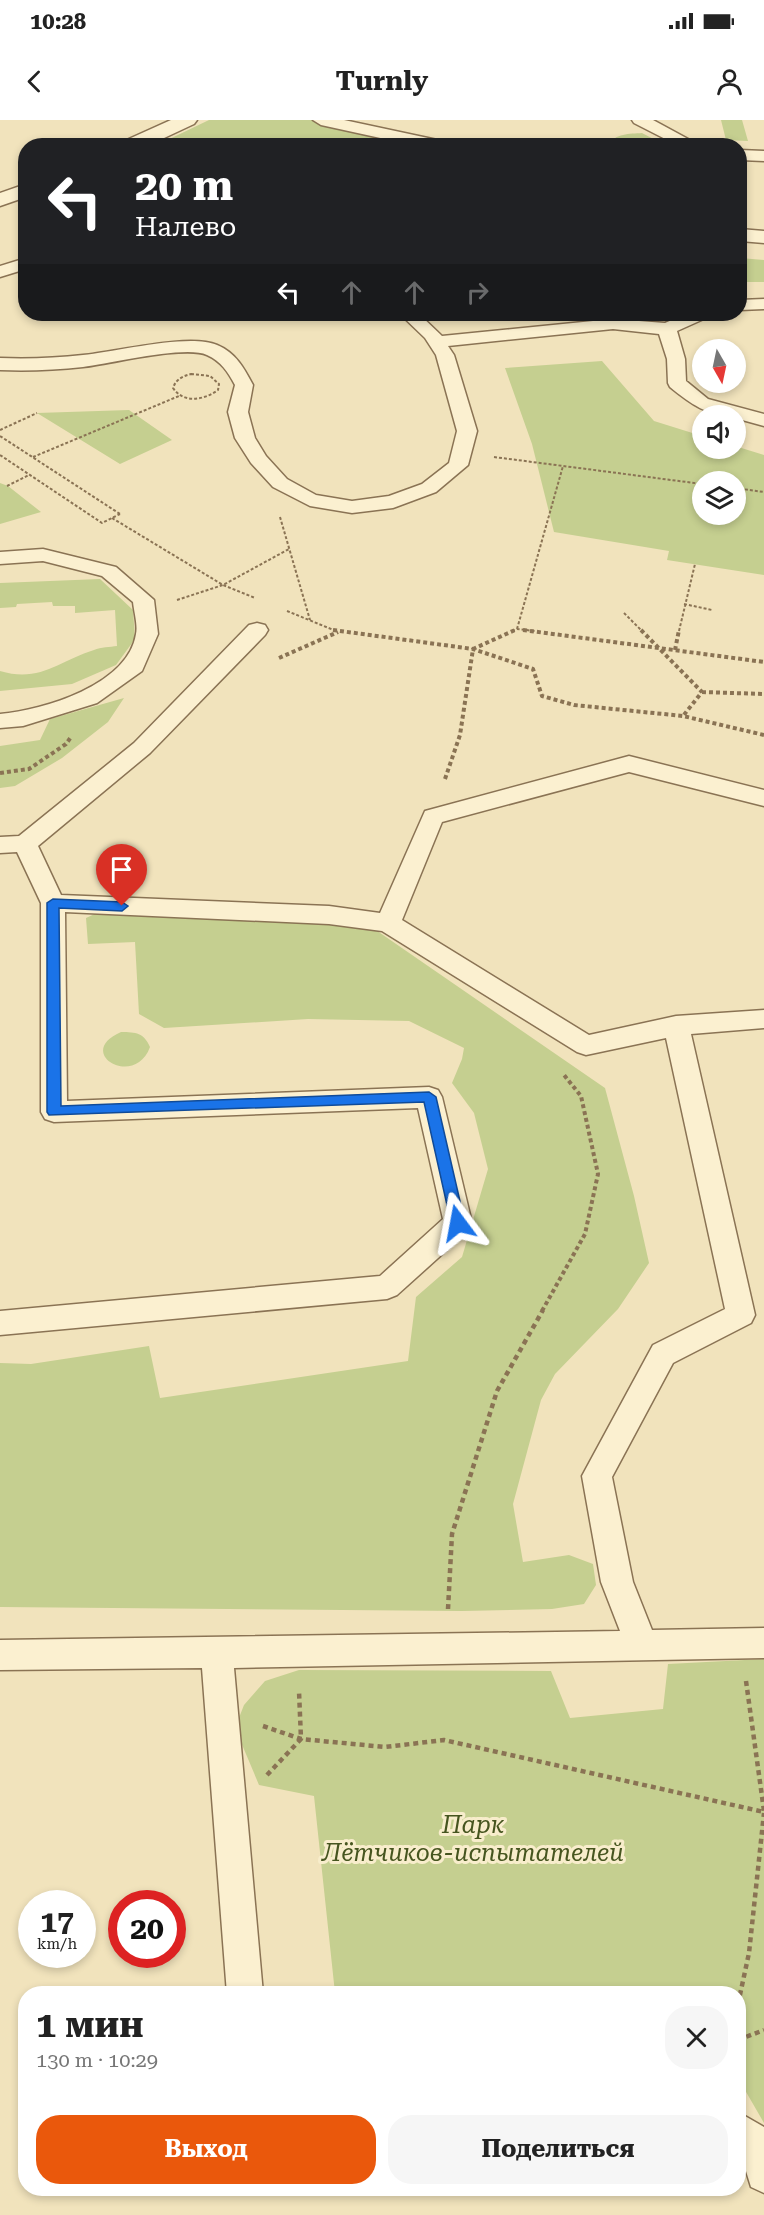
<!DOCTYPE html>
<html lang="ru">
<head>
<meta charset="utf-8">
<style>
	body { margin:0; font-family:"Roboto Serif",serif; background:#f6f6f6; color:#222; height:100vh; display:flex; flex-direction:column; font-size:22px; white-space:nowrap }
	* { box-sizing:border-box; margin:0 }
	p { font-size:20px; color:#767676 }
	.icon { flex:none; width:33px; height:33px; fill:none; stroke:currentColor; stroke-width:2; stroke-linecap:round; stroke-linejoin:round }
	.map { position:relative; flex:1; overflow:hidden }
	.panel { position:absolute; left:18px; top:1866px; width:728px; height:210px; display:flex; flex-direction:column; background:#fff; border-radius:24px; box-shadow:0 3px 9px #0003 }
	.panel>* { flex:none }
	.top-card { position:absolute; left:18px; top:18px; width:729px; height:183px; border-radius:24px; box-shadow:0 3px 9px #0003; background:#202124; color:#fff; overflow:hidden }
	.needle { width:39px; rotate:171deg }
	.fabs { position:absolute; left:692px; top:219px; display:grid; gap:12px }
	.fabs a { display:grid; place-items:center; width:54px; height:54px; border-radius:50%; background:#fff; box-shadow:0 3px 9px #0003; font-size:30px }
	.speed { position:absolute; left:18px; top:1770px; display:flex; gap:12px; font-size:30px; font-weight:700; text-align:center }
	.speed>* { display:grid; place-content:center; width:78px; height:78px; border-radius:50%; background:#fff; box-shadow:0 3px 9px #0003; line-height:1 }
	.speed small { font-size:15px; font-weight:400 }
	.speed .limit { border:9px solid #d22; background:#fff; color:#111 }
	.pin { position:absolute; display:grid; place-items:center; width:51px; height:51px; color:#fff; margin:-62px -26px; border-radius:50% 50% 50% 0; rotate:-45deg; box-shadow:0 0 6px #0007 }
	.pin .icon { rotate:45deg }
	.me { position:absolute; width:66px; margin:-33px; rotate:347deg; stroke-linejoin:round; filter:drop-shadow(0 0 4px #0008) }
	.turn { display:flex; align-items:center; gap:21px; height:126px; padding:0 18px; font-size:27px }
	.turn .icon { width:78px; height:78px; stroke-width:2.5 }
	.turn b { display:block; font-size:42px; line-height:51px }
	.lanes { display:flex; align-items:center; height:57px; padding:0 18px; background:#0003; justify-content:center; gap:30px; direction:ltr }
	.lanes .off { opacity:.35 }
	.round { display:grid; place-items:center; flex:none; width:63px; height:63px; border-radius:24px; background:#f6f6f6 }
	.overview { display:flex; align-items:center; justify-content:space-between; height:102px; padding:0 18px }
	h1 { font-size:36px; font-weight:700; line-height:45px }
	.button { display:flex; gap:12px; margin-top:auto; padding:12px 18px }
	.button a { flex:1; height:69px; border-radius:24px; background:#ea580c; color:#fff; font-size:24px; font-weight:700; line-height:69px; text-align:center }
	.button a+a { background:#f6f6f6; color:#222 }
	.status { display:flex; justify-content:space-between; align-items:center; height:42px; padding:0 30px; background:#fff; direction:ltr }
	.status svg { height:16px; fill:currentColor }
	header { display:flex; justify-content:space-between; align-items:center; height:78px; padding:0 18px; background:#fff; font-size:27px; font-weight:700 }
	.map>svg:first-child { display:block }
</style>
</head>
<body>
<div class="status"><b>10:28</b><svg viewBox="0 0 49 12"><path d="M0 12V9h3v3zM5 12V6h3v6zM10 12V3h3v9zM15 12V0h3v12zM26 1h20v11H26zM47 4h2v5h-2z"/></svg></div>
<header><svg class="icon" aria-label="back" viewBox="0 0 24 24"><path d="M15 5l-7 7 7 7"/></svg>Turnly<svg class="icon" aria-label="person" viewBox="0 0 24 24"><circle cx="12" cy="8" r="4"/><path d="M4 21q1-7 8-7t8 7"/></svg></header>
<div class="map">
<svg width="764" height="2095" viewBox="0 0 764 2095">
	<rect width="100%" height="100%" fill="#f1e3bc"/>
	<path fill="#c5cf90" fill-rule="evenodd" d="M209,0H313L349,12L418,25L155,26Z
		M721,0H742L748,21L726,20Z
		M642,13L665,25H608C616,13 629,14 642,13Z
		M740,138L764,140V162H740Z
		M602,241L654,301L702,316V328H735V326L764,335V455L667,440L669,431L554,412L532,324L505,248ZM702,362H735V394H702Z
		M129,290L172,320L120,344L37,293Z
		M0,363L8,366L41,392L0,404Z
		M100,459L133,490L135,519L116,545L72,564L0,571V551C40,563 59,541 94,530C101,527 110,527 117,526L115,490L75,493V486H53L52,482L17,484L16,487L0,488V463Z
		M124,578L108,602L62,638L15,666L0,668V626L40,620L50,599Z
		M99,792L370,806L605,968L634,1076L649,1143L618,1189L555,1254L541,1280L513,1384L523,1442L569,1435L593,1444L596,1465L584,1484L552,1489L462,1491L0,1487V1243L31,1244L149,1226L160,1278L408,1241L416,1177L462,1137L488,1049L474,993L452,963L462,939L464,928L409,901L308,899L164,908L139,894L135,822L88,824L86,798Z
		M121,912C136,912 144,913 150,927C135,969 73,933 121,912Z
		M764,1539V2003L738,1958V1874L335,1873L314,1676L259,1665L235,1608L244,1585L265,1561L299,1550L551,1551L570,1598L663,1589L668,1544Z"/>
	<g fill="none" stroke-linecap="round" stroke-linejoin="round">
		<defs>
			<path id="service" d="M313,0H344L442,21L450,26H417L321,5Z
				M632,0H653L701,26H679L634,3Z
				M740,30L764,31V41L740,40Z
				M26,138V149L0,157V146Z
				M764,179V189L740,190V180Z
				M400,194H419L442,216L613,199L665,203L686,194H709L706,198L677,211L685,239L686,261L708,279L764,294V306L735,298V296C707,296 691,284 670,267L668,263L667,239L659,214L613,209L448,226L454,235L477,311L468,345L436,372L393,388L352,393L310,386L273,367L251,343L235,318L228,292L235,265C228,252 221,241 207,235C185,225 111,244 83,247C56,250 28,251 0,250V238C28,239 56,238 83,235C116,232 189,213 217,225C236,233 244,248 253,265L248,292L255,318L266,336L287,359L316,375L352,381L389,376L422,364L449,343L457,311L436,235L425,218Z
				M43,429L116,447L154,480L158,514L142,551L97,583L23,606L0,608V594C44,590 128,565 136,514C138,505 134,492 133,482L102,456L43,441L0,444V432Z
				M257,503L265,505L268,510L265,515L150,633L38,726L61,775L329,786L380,793L425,691L629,636L764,670V686L629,652L442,702L402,800L589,915L676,896L764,890V908L691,914L755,1195L751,1203L673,1243L612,1357L633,1462L652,1510L764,1508V1538L234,1548L263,1874H227L202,1548L0,1550V1520L620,1511L601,1462L582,1356L653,1225L725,1189L666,918L586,935L577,932L382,811L329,804L65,792L67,981L429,967L438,970L442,977L472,1103L468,1111L397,1175L387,1179L0,1215V1191L380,1156L443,1099L418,988L54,1002L45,999L41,992V783L17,732L0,733V717L19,716L134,623L249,505Z
				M738,1992L764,2007V2073L751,2067L741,2035L738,2033Z"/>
			<path id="tertiary" d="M171,0H197L194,4L147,26H119L122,22Z
				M26,64V77L0,86V73Z
				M740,109L764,111V123L740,121Z"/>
		</defs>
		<use href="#service" stroke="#8a7354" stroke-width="3"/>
		<use href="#tertiary" stroke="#8a7354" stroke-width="3"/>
		<path stroke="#8a7354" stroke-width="2" stroke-dasharray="3 2" stroke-linecap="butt" d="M191,254L210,256L219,264L218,270C204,280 184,284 173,268C176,259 183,256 191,254Z
			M0,310L37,293
			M0,316L120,394
			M0,335L102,403L120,394
			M33,337L179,276
			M494,337L702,364
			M7,366L29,355
			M735,368L764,372
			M280,397L310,500
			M112,398L223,465L255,478
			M177,480L223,465L289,429
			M684,484L712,490
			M287,491L336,511
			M624,493L642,511
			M517,509L563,346
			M512,511L517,509L535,511
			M679,511L695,444"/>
		<path stroke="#8a7354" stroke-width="4" stroke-dasharray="4 3" stroke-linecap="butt" d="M333,510L473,529L533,549L542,576L574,585L683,596L764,615
			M523,510L764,542
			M641,510L702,572L683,596
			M675,530L679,510
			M279,538L338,512
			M702,572L764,574
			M0,653L29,649L66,624L71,617
			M445,659L460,615L473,529L515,510
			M542,1191L585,1114L598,1054L581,976L564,955"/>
		<path stroke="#8a7354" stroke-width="4.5" stroke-dasharray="5 4" stroke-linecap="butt" d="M448,1489L452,1414L497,1271L543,1190
			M746,1561L764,1691
			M263,1606L301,1619L385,1627L444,1620L764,1692
			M267,1655L301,1619L299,1571
			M738,1884L749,1833L764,1693
			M738,1920L764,1910"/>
		<use href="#service" fill="#fbf0d0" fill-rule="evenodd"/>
		<use href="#tertiary" fill="#fbf0d0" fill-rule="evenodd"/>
	</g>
	<path fill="#1a73e8" stroke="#114b97" stroke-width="1.5" d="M53,779L122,782L128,786L122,791L59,788L61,986L429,972L436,977L465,1103L463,1107H453L451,1103L424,982L49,995L47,992V783Z"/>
	<g text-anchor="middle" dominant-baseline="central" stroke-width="6" stroke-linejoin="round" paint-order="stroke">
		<g font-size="24" font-style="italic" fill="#46551f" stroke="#f8edcc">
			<text x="473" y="1705">Парк<tspan x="473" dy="28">Лётчиков-испытателей</tspan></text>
		</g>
	</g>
</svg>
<div class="fabs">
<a><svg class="needle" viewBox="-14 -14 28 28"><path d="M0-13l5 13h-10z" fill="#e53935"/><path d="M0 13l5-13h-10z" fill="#767676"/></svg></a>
<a><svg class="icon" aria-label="sound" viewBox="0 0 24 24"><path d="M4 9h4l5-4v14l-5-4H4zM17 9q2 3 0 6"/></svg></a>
<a><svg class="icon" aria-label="layers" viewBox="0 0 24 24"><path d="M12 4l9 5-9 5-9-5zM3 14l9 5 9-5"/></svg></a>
</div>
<div class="speed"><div>17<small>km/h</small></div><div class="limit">20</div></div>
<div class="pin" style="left:122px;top:786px;background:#d93025"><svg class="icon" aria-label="arrive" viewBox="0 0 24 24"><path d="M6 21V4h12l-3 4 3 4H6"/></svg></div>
<svg class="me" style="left:458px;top:1103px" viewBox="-20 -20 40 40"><path d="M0-17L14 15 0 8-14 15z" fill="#1a73e8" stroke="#fff" stroke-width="4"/></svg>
<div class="top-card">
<div class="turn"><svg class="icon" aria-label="left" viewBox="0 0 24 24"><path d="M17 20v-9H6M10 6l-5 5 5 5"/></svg><div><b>20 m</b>Налево</div></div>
<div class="lanes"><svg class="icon" aria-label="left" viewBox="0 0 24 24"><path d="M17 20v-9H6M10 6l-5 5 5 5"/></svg><svg class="icon off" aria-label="ahead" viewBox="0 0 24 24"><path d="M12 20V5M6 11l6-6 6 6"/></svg><svg class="icon off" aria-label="ahead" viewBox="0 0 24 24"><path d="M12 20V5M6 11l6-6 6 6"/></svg><svg class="icon off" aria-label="right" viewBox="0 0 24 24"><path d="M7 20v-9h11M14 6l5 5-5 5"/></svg></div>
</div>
<section class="panel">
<div class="overview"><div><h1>1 мин</h1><p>130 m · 10:29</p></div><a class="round"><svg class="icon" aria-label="close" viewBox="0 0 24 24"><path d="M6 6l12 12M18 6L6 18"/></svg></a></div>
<div class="button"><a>Выход</a><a>Поделиться</a></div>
</section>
</div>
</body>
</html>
